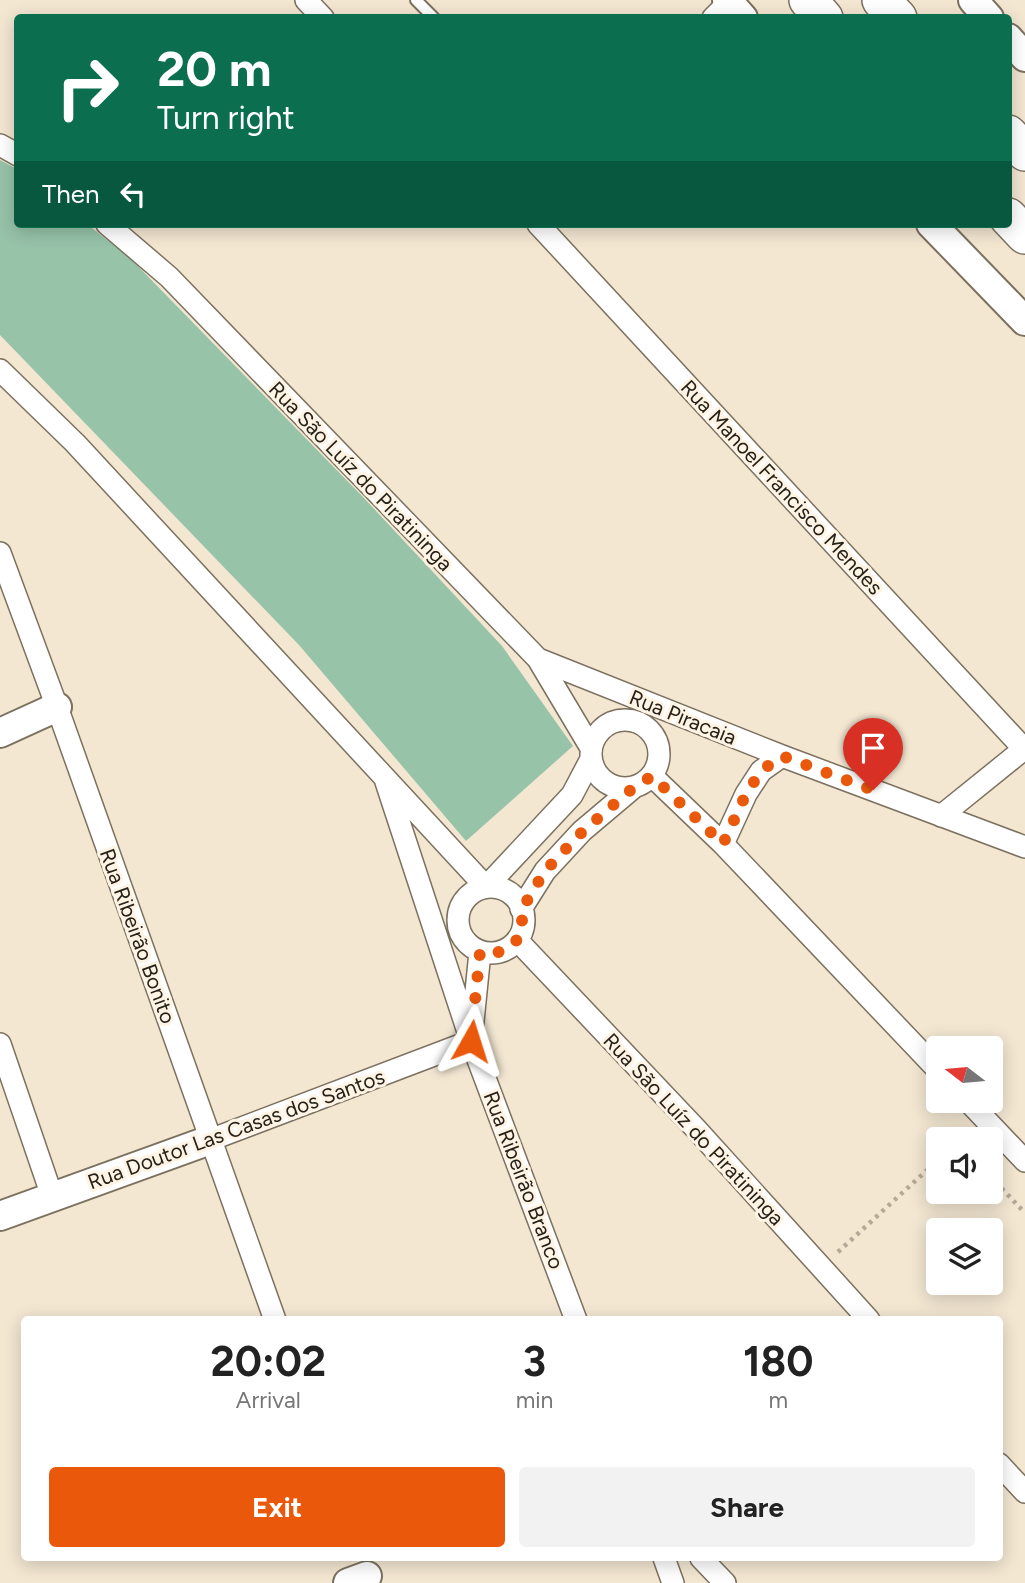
<!DOCTYPE html>
<html lang="en">
<head>
<meta charset="utf-8">
<style>
	body { margin:0; font-family:Figtree,sans-serif; background:#f2f2f2; color:#222; height:100vh; display:flex; flex-direction:column; font-size:26px; white-space:nowrap }
	* { box-sizing:border-box; margin:0 }
	p { font-size:23px; color:#767676 }
	.icon { flex:none; width:38px; height:38px; fill:none; stroke:currentColor; stroke-width:2; stroke-linecap:round; stroke-linejoin:round }
	.map { position:relative; flex:1; overflow:hidden }
	.side { position:absolute; left:21px; top:1316px; width:982px; height:245px; display:flex; flex-direction:column; background:#fff; border-radius:7px; box-shadow:0 4px 18px #0003 }
	.side>* { flex:none }
	.banner { position:absolute; left:14px; top:14px; width:998px; height:214px; border-radius:7px; box-shadow:0 4px 18px #0003; background:#0b6e4f; color:#fff; overflow:hidden }
	.needle { width:46px; rotate:286deg }
	.buttons { position:absolute; left:926px; top:1036px; display:grid; gap:14px }
	.buttons a { display:grid; place-items:center; width:77px; height:77px; border-radius:7px; background:#fff; box-shadow:0 4px 18px #0003; font-size:35px }
	.pin { position:absolute; display:grid; place-items:center; width:60px; height:60px; color:#fff; margin:-72px -30px; border-radius:50% 50% 50% 0; rotate:-45deg; box-shadow:0 0 7px #0007 }
	.pin .icon { rotate:45deg }
	.me { position:absolute; width:77px; margin:-38px; rotate:6deg; stroke-linejoin:round; filter:drop-shadow(0 0 5px #0008) }
	.turn { display:flex; align-items:center; gap:24px; height:147px; padding:0 28px; font-size:32px }
	.turn .icon { width:91px; height:91px; stroke-width:2.5 }
	.turn b { display:block; font-size:49px; line-height:60px }
	.then { display:flex; align-items:center; height:66px; padding:0 28px; background:#0003; gap:14px; font-size:26px }
	.eta { display:flex; justify-content:space-evenly; align-items:center; height:119px; text-align:center }
	.eta b { font-size:42px; font-weight:700; line-height:49px }
	.primary-button { display:flex; gap:14px; margin-top:auto; padding:14px 28px }
	.primary-button a { flex:1; height:80px; border-radius:7px; background:#ea580c; color:#fff; font-size:28px; font-weight:700; line-height:80px; text-align:center }
	.primary-button a+a { background:#f2f2f2; color:#222 }
	.map>svg:first-child { display:block }
</style>
</head>
<body>
<div class="map">
<svg width="1025" height="1583" viewBox="0 0 1025 1583">
	<rect width="100%" height="100%" fill="#f3e7d2"/>
	<path fill="#97c3a9" d="M0,160L17,169L18,224H87L130,258L363,497L502,646L573,746L466,841L299,645L0,335Z"/>
	<g fill="none" stroke-linecap="round" stroke-linejoin="round">
		<defs>
			<path id="lane" d="M416,0L434,18"/>
			<path id="street" d="M306,0L323,18
				M713,18L729,2
				M0,145L18,155
				M107,224L169,277L538,659L591,748
				M538,224L1025,750
				M0,370L75,443L486,887L572,795L591,759
				M0,553L57,707L275,1320
				M538,659L782,756L1025,847
				M591 754a34 34 0 1 1 68 0a34 34 0 1 1-68 0Z
				M652,776L723,844L938,1070
				M941,816L1024,749
				M723,844L746,794L761,771L782,756
				M458 920a33 33 0 1 1 66 0a33 33 0 1 1-66 0Z
				M521,909L545,871L582,831L633,788
				M517,940L697,1130L869,1320
				M480,952L471,1041L576,1320
				M0,1044L52,1196
				M968,1101L1025,1161
				M210,1140L471,1041L386,782
				M999,1464L1025,1492
				M664,1558L673,1583
				M701,1558L725,1583"/>
			<path id="secondary" d="M727,0L743,18
				M973,0L989,18
				M1008,38L1025,57
				M931,224L1025,321
				M0,733L57,707
				M0,1216L210,1140
				M348,1583L367,1576"/>
			<path id="highway" d="M808,0L824,18
				M881,0L898,18
				M1008,134L1025,152
				M1008,217L1025,235"/>
		</defs>
		<use href="#lane" stroke="#7c715f" stroke-width="14"/>
		<use href="#street" stroke="#7c715f" stroke-width="24"/>
		<use href="#secondary" stroke="#7c715f" stroke-width="32"/>
		<use href="#highway" stroke="#7c715f" stroke-width="40"/>
		<path stroke="#b3a998" stroke-width="4.5" stroke-dasharray="3.5 5" stroke-linecap="butt" d="M990,1176L1025,1213
			M838,1252L938,1160"/>
		<use href="#lane" stroke="#fff" stroke-width="10"/>
		<use href="#street" stroke="#fff" stroke-width="21"/>
		<use href="#secondary" stroke="#fff" stroke-width="28"/>
		<use href="#highway" stroke="#fff" stroke-width="37"/>
	</g>
	<g fill="none" stroke-linecap="round" stroke-linejoin="round">
		<path stroke="#ea580c" stroke-width="12" stroke-dasharray="0 21.6" d="M471,1041L480,952H501L517,940L522,930V909L545,871L583,831L633,788L652,776L723,844L746,794L761,771L782,756L873,790"/>
	</g>
	<g text-anchor="middle" dominant-baseline="central" stroke-width="6" stroke-linejoin="round" paint-order="stroke">
		<g font-size="21" fill="#26221a" stroke="#fff4e4">
			<text transform="translate(361 476) rotate(46)">Rua São Luíz do Piratininga</text>
			<text transform="translate(782 487) rotate(47)">Rua Manoel Francisco Mendes</text>
			<text transform="translate(683 717) rotate(22)">Rua Piracaia</text>
			<text transform="translate(138 936) rotate(70)">Rua Ribeirão Bonito</text>
			<text transform="translate(236 1129) rotate(-20)">Rua Doutor Las Casas dos Santos</text>
			<text transform="translate(694 1129) rotate(47)">Rua São Luíz do Piratininga</text>
			<text transform="translate(524 1180) rotate(69)">Rua Ribeirão Branco</text>
		</g>
	</g>
</svg>
<div class="buttons">
<a><svg class="needle" viewBox="-14 -14 28 28"><path d="M0-13l5 13h-10z" fill="#e53935"/><path d="M0 13l5-13h-10z" fill="#767676"/></svg></a>
<a><svg class="icon" aria-label="sound" viewBox="0 0 24 24"><path d="M4 9h4l5-4v14l-5-4H4zM17 9q2 3 0 6"/></svg></a>
<a><svg class="icon" aria-label="layers" viewBox="0 0 24 24"><path d="M12 4l9 5-9 5-9-5zM3 14l9 5 9-5"/></svg></a>
</div>
<div class="pin" style="left:873px;top:790px;background:#d93025"><svg class="icon" aria-label="arrive" viewBox="0 0 24 24"><path d="M6 21V4h12l-3 4 3 4H6"/></svg></div>
<svg class="me" style="left:471px;top:1041px" viewBox="-20 -20 40 40"><path d="M0-17L14 15 0 8-14 15z" fill="#ea580c" stroke="#fff" stroke-width="4"/></svg>
<div class="banner">
<div class="turn"><svg class="icon" aria-label="right" viewBox="0 0 24 24"><path d="M7 20v-9h11M14 6l5 5-5 5"/></svg><div><b>20 m</b>Turn right</div></div>
<div class="then">Then<svg class="icon" aria-label="left" viewBox="0 0 24 24"><path d="M17 20v-9H6M10 6l-5 5 5 5"/></svg></div>
</div>
<section class="side">
<div class="eta">
<div><b>20:02</b><p>Arrival</p></div>
<div><b>3</b><p>min</p></div>
<div><b>180</b><p>m</p></div>
</div>
<div class="primary-button"><a>Exit</a><a>Share</a></div>
</section>
</div>
</body>
</html>
